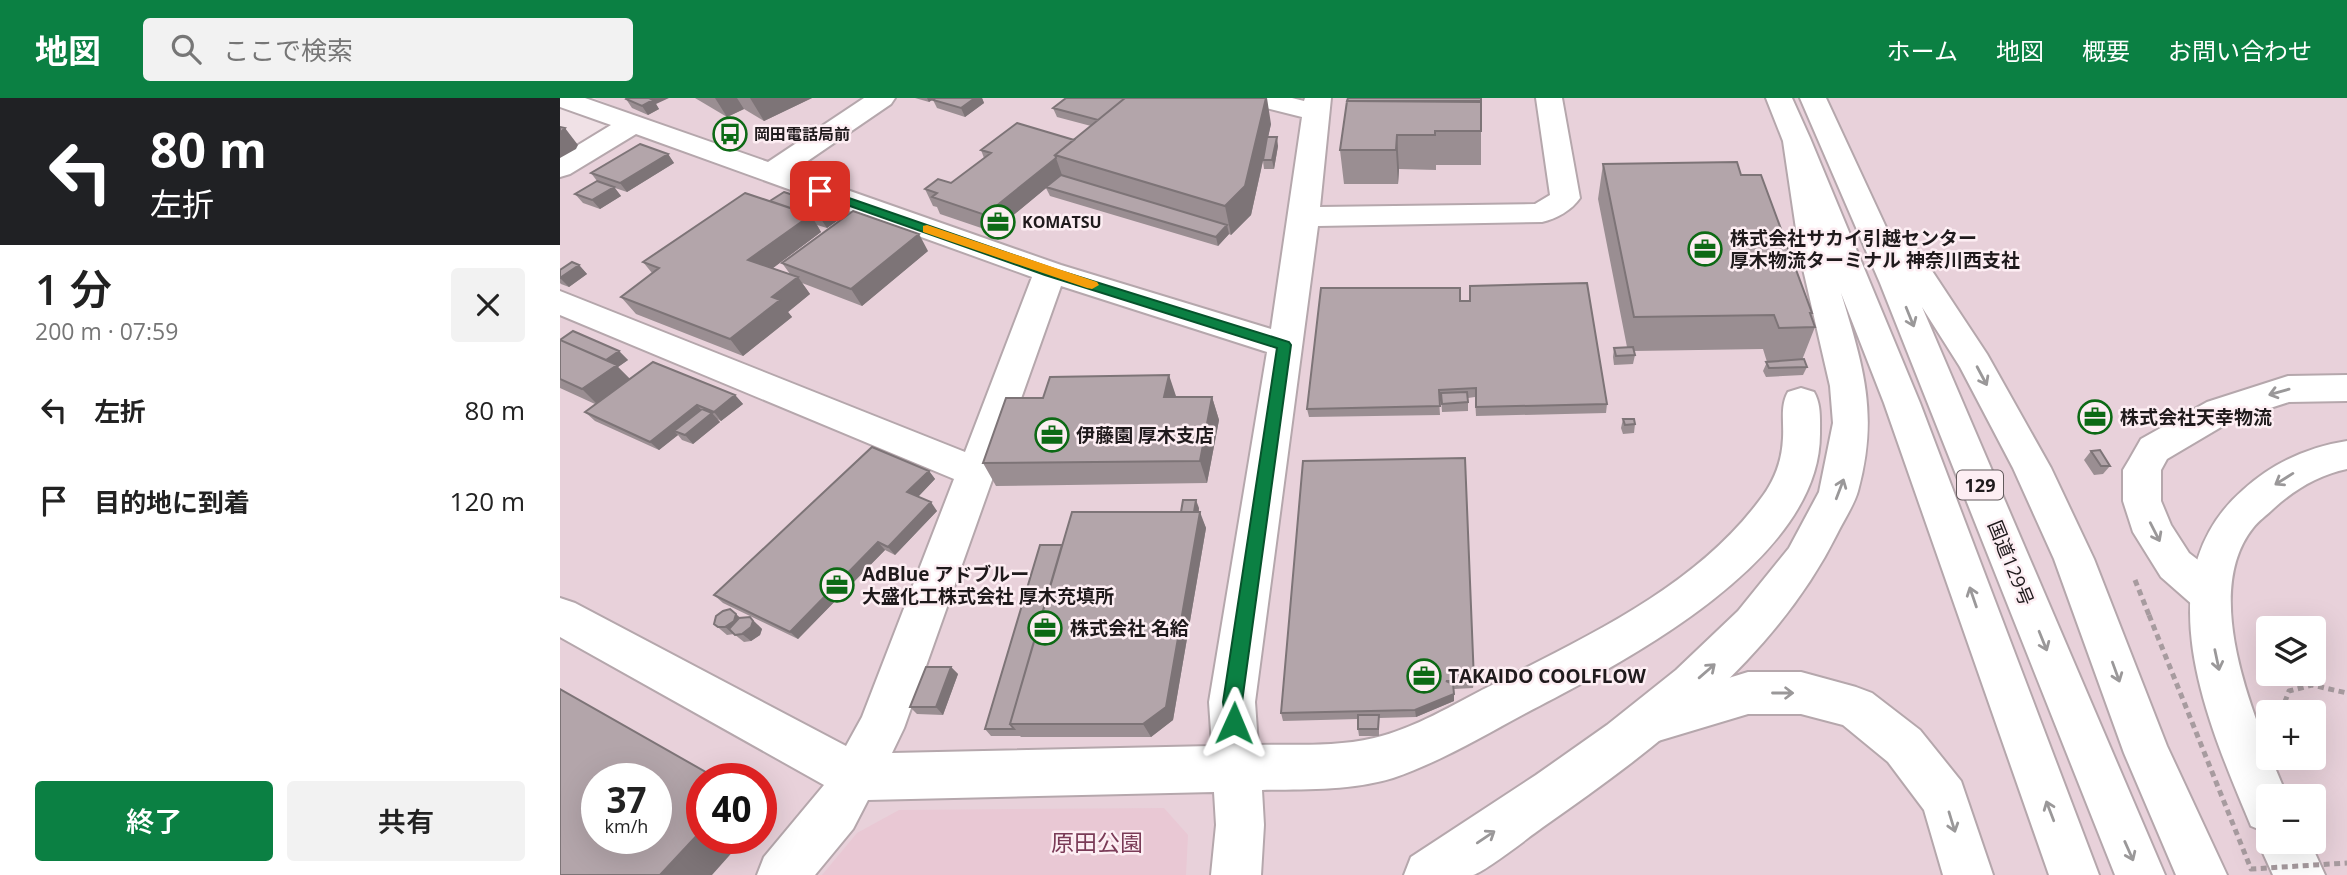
<!DOCTYPE html>
<html lang="ja">
<head>
<meta charset="utf-8">
<style>
	body { margin:0; font-family:"Open Sans","Noto Sans JP",sans-serif; background:#f2f2f2; color:#222; height:100vh; display:flex; flex-direction:column; font-size:26px; white-space:nowrap }
	* { box-sizing:border-box; margin:0 }
	p { font-size:23px; color:#767676 }
	.icon { flex:none; width:38px; height:38px; fill:none; stroke:currentColor; stroke-width:2; stroke-linecap:round; stroke-linejoin:round }
	.map { position:relative; flex:1; overflow:hidden }
	.side { display:flex; flex-direction:column; background:#fff; width:560px }
	.side>* { flex:none }
	.hud { background:#202124; color:#fff; overflow:hidden }
	.fabs { position:absolute; left:1696px; top:518px; display:grid; gap:14px }
	.fabs a { display:grid; place-items:center; width:70px; height:70px; border-radius:7px; background:#fff; box-shadow:0 7px 28px #0002; font-size:35px }
	.speed { position:absolute; left:21px; top:665px; display:flex; gap:14px; font-size:35px; font-weight:700; text-align:center }
	.speed>* { display:grid; place-content:center; width:91px; height:91px; border-radius:50%; background:#fff; box-shadow:0 7px 28px #0002; line-height:1 }
	.speed small { font-size:18px; font-weight:400 }
	.speed .limit { border:10px solid #d22; background:#fff; color:#111 }
	.pin { position:absolute; display:grid; place-items:center; width:60px; height:60px; color:#fff; margin:-30px; border-radius:14px; box-shadow:0 4px 10px #0006 }
	.me { position:absolute; width:77px; margin:-38px; rotate:1deg; stroke-linejoin:round; filter:drop-shadow(0 0 5px #0008) }
	.turn { display:flex; align-items:center; gap:24px; height:147px; padding:0 35px; font-size:32px }
	.turn .icon { width:91px; height:91px; stroke-width:2.5 }
	.turn b { display:block; font-size:49px; line-height:60px }
	.round { display:grid; place-items:center; flex:none; width:74px; height:74px; border-radius:7px; background:#f2f2f2 }
	.summary { display:flex; align-items:center; justify-content:space-between; height:119px; padding:0 35px }
	h1 { font-size:42px; font-weight:600; line-height:52px }
	.primary-button { display:flex; gap:14px; margin-top:auto; padding:14px 35px }
	.primary-button a { flex:1; height:80px; border-radius:7px; background:#0b8043; color:#fff; font-size:28px; font-weight:600; line-height:80px; text-align:center }
	.primary-button a+a { background:#f2f2f2; color:#222 }
	ul { padding:0; list-style:none }
	li { display:flex; align-items:center; gap:21px; height:91px; padding:0 35px }
	li div { flex:1 }
	li b { display:block; font-size:26px }
	li em { font-style:normal }
	header { display:flex; align-items:center; gap:42px; box-sizing:border-box; height:98px; padding:0 35px; background:#0b8043; color:#fff }
	header strong { font-size:33px }
	nav { display:flex; gap:38px; margin-inline-start:auto; font-size:24px }
	.search { width:490px; height:63px; background:#f2f2f2; display:flex; align-items:center; gap:18px; box-sizing:border-box; padding:0 24px; border-radius:7px; color:#767676; font-size:26px }
	main { display:flex; flex:1; min-height:0 }
	.map>svg:first-child { display:block }
</style>
</head>
<body>
<header>
<strong>地図</strong>
<div class="search"><svg class="icon" aria-label="search" viewBox="0 0 24 24"><circle cx="10" cy="10" r="6"/><path d="M15 15l6 6"/></svg>ここで検索</div>
<nav><a>ホーム</a><a>地図</a><a>概要</a><a>お問い合わせ</a></nav>
</header>
<main>
<section class="side">
<div class="hud">
<div class="turn"><svg class="icon" aria-label="left" viewBox="0 0 24 24"><path d="M17 20v-9H6M10 6l-5 5 5 5"/></svg><div><b>80 m</b>左折</div></div>
</div>
<div class="summary"><div><h1>1 分</h1><p>200 m · 07:59</p></div><a class="round"><svg class="icon" aria-label="close" viewBox="0 0 24 24"><path d="M6 6l12 12M18 6L6 18"/></svg></a></div>
<ul>
<li><svg class="icon" aria-label="left" viewBox="0 0 24 24"><path d="M17 20v-9H6M10 6l-5 5 5 5"/></svg><div><b>左折</b></div><em>80 m</em></li>
<li><svg class="icon" aria-label="arrive" viewBox="0 0 24 24"><path d="M6 21V4h12l-3 4 3 4H6"/></svg><div><b>目的地に到着</b></div><em>120 m</em></li>
</ul>
<div class="primary-button"><a>終了</a><a>共有</a></div>
</section>
<div class="map">
<svg width="1787" height="777" viewBox="0 0 1787 777">
	<rect width="100%" height="100%" fill="#f0e1e6"/>
	<path fill="#e8d1da" fill-rule="evenodd" d="M34,0H1787V777H0V78L92,24ZM1708,530H1754V576H1708ZM1708,614H1754V660H1708ZM37,681H96V740H37ZM142,681H201V740H142ZM1708,698H1754V744H1708Z"/>
	<path fill="#e9c8d4" d="M604,710L628,737L626,777H262L297,735L339,712Z"/>
	<g fill="none" stroke-linecap="round" stroke-linejoin="round">
		<defs>
			<path id="minor" d="M0,0H25L208,64L304,0H335L331,6L233,73L501,167L711,231L742,19L690,6L686,0H732L744,3L745,0H771L760,109L975,106L990,97L976,0H1002L1020,100C1012,112 996,121 982,124L758,128L695,604L698,647C736,646 777,649 814,640C856,630 892,607 930,588C1025,539 1133,491 1199,403C1214,384 1222,364 1223,340C1224,324 1220,308 1228,294L1241,290L1254,294C1261,306 1260,320 1260,335C1261,463 1064,564 966,615C923,638 880,664 833,680C790,693 746,691 702,692L704,727L701,777H651L656,727L654,694L308,702L293,731L255,777H197L204,759L264,687L0,539V500L15,505L286,648L302,619L394,381L0,217V193L405,354L472,179L76,36L10,76L0,79V58L51,27L0,9ZM501,188L707,254L649,604L652,648L332,655L344,630Z
				M1787,277V303L1729,304L1673,322L1607,361L1601,372V403L1611,427L1629,455L1664,482L1670,495L1664,508L1649,513L1634,508L1601,479L1573,434L1563,403V372L1569,362L1581,341L1647,304L1728,278Z
				M1188,574H1241L1296,589L1312,595L1360,632L1401,683L1433,777H1383L1364,712L1328,664L1283,627L1241,616H1188L1088,646L1072,640L1065,625L1072,610Z"/>
			<path id="highway" d="M1206,0H1232L1250,40L1360,305L1539,777H1489L1324,305L1281,195C1303,268 1319,316 1298,393C1294,407 1284,422 1277,436C1215,561 1095,651 983,729C969,739 926,773 913,777C899,777 860,777 844,777L851,759L976,677L1047,627L1116,572L1178,513L1229,450L1259,394L1273,325L1270,288L1240,158L1223,43Z
				M1240,0H1266L1331,140L1340,138L1351,141L1427,256L1491,370L1534,461L1607,648L1667,777H1616L1564,655L1494,461L1453,370L1400,269L1362,209L1605,777H1555L1320,185Z
				M1787,343V371C1758,377 1734,392 1713,411C1707,417 1698,423 1693,430C1638,499 1699,631 1727,698H1708V744H1750L1765,777H1713L1698,744L1703,733L1691,728C1649,627 1582,480 1683,392C1713,365 1748,349 1787,343Z"/>
		</defs>
		<use href="#minor" stroke="#b5a7ac" stroke-width="4"/>
		<use href="#highway" stroke="#b5a7ac" stroke-width="4"/>
		<path stroke="#a79b9f" stroke-width="5" stroke-dasharray="6 4.5" stroke-linecap="butt" d="M1575,482L1589,517
			M1721,614L1729,593L1752,587L1787,595"/>
		<use href="#minor" fill="#fff" fill-rule="evenodd"/>
		<use href="#highway" fill="#fff" fill-rule="evenodd"/>
		<path stroke="#a79b9f" stroke-width="5" stroke-dasharray="6 4.5" stroke-linecap="butt" d="M1589,517L1691,771L1787,765"/>
	</g>
	<path fill="#9a8e92" d="M135,0H252L204,23L184,11L167,19Z
		M355,0H375L369,4Z
		M376,0H422L424,5L405,19L377,10L373,2Z
		M66,1L96,6L99,11L88,17L72,10Z
		M787,3L921,33V67H876V72L839,71L838,86H784L780,52Z
		M493,10L711,26L708,39L718,48L714,71H704L703,63L691,117L671,137L669,136L658,148L490,98L486,90L433,134L380,116L377,109L373,108L365,91L391,85L424,60L421,52L514,42L531,28L497,19Z
		M108,56L114,65L67,94L55,90L61,98L40,111L23,105L15,96L37,83L31,75Z
		M1043,66L1181,77L1252,215L1251,218L1255,229L1242,262L1247,269L1243,277L1206,279L1203,273L1207,264L1203,251L1074,253L1075,257L1073,266L1054,267L1053,259L1054,250L1067,249L1038,101Z
		M210,103L275,111L281,120L267,130L257,127L261,134L213,170L230,176L222,165L368,153L302,208L242,185L250,196L228,214L232,219L183,258L76,216L61,199L92,175L83,164Z
		M19,167L27,176L9,189L1,186L0,185V172Z
		M910,188L1047,306L1046,315L916,318L915,299L908,300V313L882,314L881,301H879L880,317L749,319L747,311L900,203H910Z
		M0,241L59,253L68,262L58,269L70,281L175,297L183,306L161,323L157,321L160,324L133,346L122,342L118,337L99,352L35,323L25,314L35,306L0,290Z
		M616,299H652L659,322L647,385L436,388L423,365Z
		M1063,321L1075,326L1074,335L1063,336L1061,330Z
		M1531,353L1550,368L1543,376L1534,377L1524,362Z
		M743,363L914,583L913,590L894,591V603L856,619L819,620V638H799L798,631V621L723,623L721,615Z
		M369,373L375,381L358,399L377,413L335,457L325,452L238,541L163,505L154,497Z
		M639,410V414L646,430L613,622L591,639H461L460,638H431L425,631L502,447L621,414Z
		M181,520L198,527L202,531L200,537L191,543L184,544L174,536L167,537L154,526Z
		M391,569L398,576L383,617L357,616L350,609Z"/>
	<path fill="#7d7477" d="M87,0H109L96,6L99,11L88,17L82,8Z
		M155,0H177L184,11L167,19Z
		M190,0H252L204,23Z
		M367,0H375L369,4Z
		M415,0H422L424,5L405,19L401,10Z
		M706,0H707L711,26L691,117L671,137L665,108Z
		M5,30L18,47L16,51L0,60V35Z
		M837,37L839,71L838,86L836,52Z
		M717,39L718,48L714,71L712,62Z
		M108,56L114,65L67,94L60,85Z
		M496,60L502,77L433,134L425,117Z
		M54,89L61,98L40,111L32,102Z
		M275,111L281,120L267,130L261,121Z
		M251,117L261,134L201,179L188,162Z
		M667,127L669,136L658,148L656,139Z
		M359,136L368,153L302,208L291,191Z
		M19,167L27,176L9,189L0,180Z
		M238,179L250,196L228,214L232,219L183,258L170,241L212,199Z
		M59,253L68,262L58,269L73,284L39,308L22,291L45,263Z
		M609,277L617,301L604,299Z
		M175,297L183,306L161,323L154,314Z
		M652,299L659,322L647,385L640,363Z
		M137,307L145,316L114,333L118,337L99,352L90,344Z
		M152,315L160,324L133,346L125,337Z
		M369,373L375,381L354,403L347,394Z
		M636,402L639,410L637,423L634,415Z
		M371,404L377,413L335,457L328,449Z
		M640,414L646,430L613,622L591,639L583,626Z
		M318,444L325,452L238,541L230,534Z
		M176,516L185,524L174,536L165,529Z
		M190,519L202,531L200,537L191,543L182,536Z
		M391,569L398,576L383,617L376,609Z
		M894,596V603L856,619L855,612Z
		M201,707L210,712L201,722Z
		M142,732V740H185L152,777H100Z"/>
	<path fill="#b3a5aa" stroke="#7d7477" stroke-width="2" fill-rule="evenodd" d="M67,0H89L93,2L82,8L66,1Z
		M376,0H415L401,10L373,2Z
		M506,0H565L538,22L493,10Z
		M565,0H706L685,88L665,108L495,57Z
		M788,0H921V4L787,3Z
		M787,3H921V33H875V37H837L836,52H780Z
		M457,25L514,42L495,57L496,60L425,117L372,99L377,95L365,91L378,81L391,85L431,55L421,52Z
		M0,29L5,30L0,35Z
		M707,39H717L712,62H703Z
		M80,46L108,56L60,85L31,75Z
		M1177,64L1181,77H1201L1252,215H1250L1255,229L1219,230L1214,217L1074,219L1043,66Z
		M501,77L667,127L656,139L486,89Z
		M37,83L54,89L32,102L15,96Z
		M224,94L275,111L261,121L251,118V117L210,103Z
		M185,95L251,117L188,162L238,179L212,199L220,202L170,241L61,199L99,170L83,164Z
		M293,113L359,136L291,191L222,165Z
		M12,164L19,167L0,180V172Z
		M1027,185L1047,306L916,309V290L879,292L880,308L747,311L761,190H900V203H910V188Z
		M13,233L59,253L46,262L0,242Z
		M0,242L57,267L22,291L0,281Z
		M1073,249L1075,257L1056,258L1054,250Z
		M1244,261L1247,269L1209,270L1206,264Z
		M93,264L175,297L154,314L137,307L90,344L25,314Z
		M609,277L604,299H652L640,363L423,365L446,300H483L490,279Z
		M907,294L908,304L882,306L881,295Z
		M142,311L152,315L125,337L114,333Z
		M1063,321H1074L1075,326L1065,327Z
		M312,349L369,373L347,394L371,404L328,449L318,444L230,534L154,497Z
		M1540,352L1550,368H1541L1531,353Z
		M905,360L914,583H886L893,586L894,596L855,612L721,615L743,363Z
		M623,402H636L634,414H621Z
		M512,414H640L606,609L583,626H450Z
		M480,447H502L450,626L454,631H425Z
		M170,511L176,516L174,523L165,529H158L154,526L156,518L163,513Z
		M190,519L193,523L191,529L182,536L175,537L169,531L179,520Z
		M366,569H391L376,609H350Z
		M0,591L158,681H142V732L100,777H0ZM37,681H96V740H37Z
		M798,617H819L818,631H798Z"/>
	<defs><path id="oneway-shaft" d="M-6 0H5M1.5-3L5.5 0L1.5 3" fill="none" stroke-width="1.6" stroke-linecap="round" stroke-linejoin="round" transform="scale(1.75)"/></defs>
	<g stroke="#9a9899">
		<use href="#oneway-shaft" transform="translate(1350 219) rotate(68)"/>
		<use href="#oneway-shaft" transform="translate(1422 278) rotate(62)"/>
		<use href="#oneway-shaft" transform="translate(1719 294) rotate(164)"/>
		<use href="#oneway-shaft" transform="translate(1724 381) rotate(148)"/>
		<use href="#oneway-shaft" transform="translate(1280 391) rotate(-69)"/>
		<use href="#oneway-shaft" transform="translate(1595 434) rotate(63)"/>
		<use href="#oneway-shaft" transform="translate(1413 499) rotate(-109)"/>
		<use href="#oneway-shaft" transform="translate(1483 543) rotate(68)"/>
		<use href="#oneway-shaft" transform="translate(1657 562) rotate(78)"/>
		<use href="#oneway-shaft" transform="translate(1147 573) rotate(-41)"/>
		<use href="#oneway-shaft" transform="translate(1556 574) rotate(70)"/>
		<use href="#oneway-shaft" transform="translate(1223 595)"/>
		<use href="#oneway-shaft" transform="translate(1490 713) rotate(-111)"/>
		<use href="#oneway-shaft" transform="translate(1392 724) rotate(73)"/>
		<use href="#oneway-shaft" transform="translate(926 739) rotate(-34)"/>
		<use href="#oneway-shaft" transform="translate(1569 753) rotate(66)"/>
	</g>
	<path fill="#0b8043" stroke="#07532c" stroke-width="2" d="M260,90L494,171L729,244L731,247L682,604L683,625L680,632L674,634L667,632L663,604L717,250L485,177L256,96V91Z"/>
	<path fill="#f59e0b" d="M367,127L537,184L539,187L532,191L527,190L363,134V128Z"/>
	<defs>
		<symbol id="bus-ring" viewBox="-11 -11 22 22"><circle r="9.5" fill="#fdeef3" stroke="#0d6a15" stroke-width="1.5"/><path d="M-5-6H5V4H4V6H2V4H-2V6H-4V4H-5ZM-3.5-4V0h7V-4ZM-3.5 1.2v1.5H-2V1.2ZM2 1.2v1.5H3.5V1.2Z" fill="#0d6a15"/></symbol>
		<symbol id="office-ring" viewBox="-11 -11 22 22"><circle r="9.5" fill="#fdeef3" stroke="#0d6a15" stroke-width="1.5"/><path d="M-6-3h4V-5.5h4V-3h4V5H-6ZM-1-4.5V-3h2v-1.5ZM-6 0V1H6V0Z" fill="#0d6a15"/></symbol>
	</defs>
	<g fill-rule="evenodd">
		<use href="#bus-ring" x="151" y="17" width="38" height="38"/>
		<use href="#office-ring" x="419" y="105" width="38" height="38"/>
		<use href="#office-ring" x="1126" y="132" width="38" height="38"/>
		<use href="#office-ring" x="1516" y="300" width="38" height="38"/>
		<use href="#office-ring" x="473" y="318" width="38" height="38"/>
		<use href="#office-ring" x="258" y="468" width="38" height="38"/>
		<use href="#office-ring" x="466" y="511" width="38" height="38"/>
		<use href="#office-ring" x="845" y="559" width="38" height="38"/>
	</g>
	<g text-anchor="middle" dominant-baseline="central" stroke-width="5" stroke-linejoin="round" paint-order="stroke">
		<g font-size="16" font-weight="bold" fill="#1f1a1c" stroke="#fdeef3" text-anchor="start">
			<text x="194" y="36">岡田電話局前</text>
			<text x="462" y="124">KOMATSU</text>
		</g>
		<rect fill="#fdeef3" stroke="#625a5c" stroke-width="2" x="1397" y="372.5" width="46" height="29" rx="5"/>
		<g font-size="18" font-weight="bold" fill="#1f1a1c">
			<text x="1420" y="387">129</text>
		</g>
		<g font-size="19" font-weight="bold" fill="#1f1a1c" stroke="#fdeef3" text-anchor="start">
			<text x="1170" y="140">株式会社サカイ引越センター<tspan x="1170" dy="22">厚木物流ターミナル 神奈川西支社</tspan></text>
			<text x="1560" y="319">株式会社天幸物流</text>
			<text x="516" y="337">伊藤園 厚木支店</text>
			<text x="302" y="476">AdBlue アドブルー<tspan x="302" dy="22">大盛化工株式会社 厚木充填所</tspan></text>
			<text x="510" y="530">株式会社 名給</text>
			<text x="888" y="578">TAKAIDO COOLFLOW</text>
		</g>
		<g font-size="19" fill="#1f1a1c" stroke="#fdeef3">
			<text transform="translate(1451 465) rotate(68)">国道129号</text>
		</g>
		<g font-size="23" fill="#7a3b57" stroke="#fdeef3">
			<text x="537" y="744">原田公園</text>
		</g>
	</g>
</svg>
<div class="fabs">
<a><svg class="icon" aria-label="layers" viewBox="0 0 24 24"><path d="M12 4l9 5-9 5-9-5zM3 14l9 5 9-5"/></svg></a>
<a>+</a>
<a>−</a>
</div>
<div class="speed"><div>37<small>km/h</small></div><div class="limit">40</div></div>
<div class="pin" style="left:260px;top:93px;background:#d93025"><svg class="icon" aria-label="arrive" viewBox="0 0 24 24"><path d="M6 21V4h12l-3 4 3 4H6"/></svg></div>
<svg class="me" style="left:674px;top:625px" viewBox="-20 -20 40 40"><path d="M0-17L14 15 0 8-14 15z" fill="#0b8043" stroke="#fff" stroke-width="4"/></svg>
</div>
</main>
</body>
</html>
